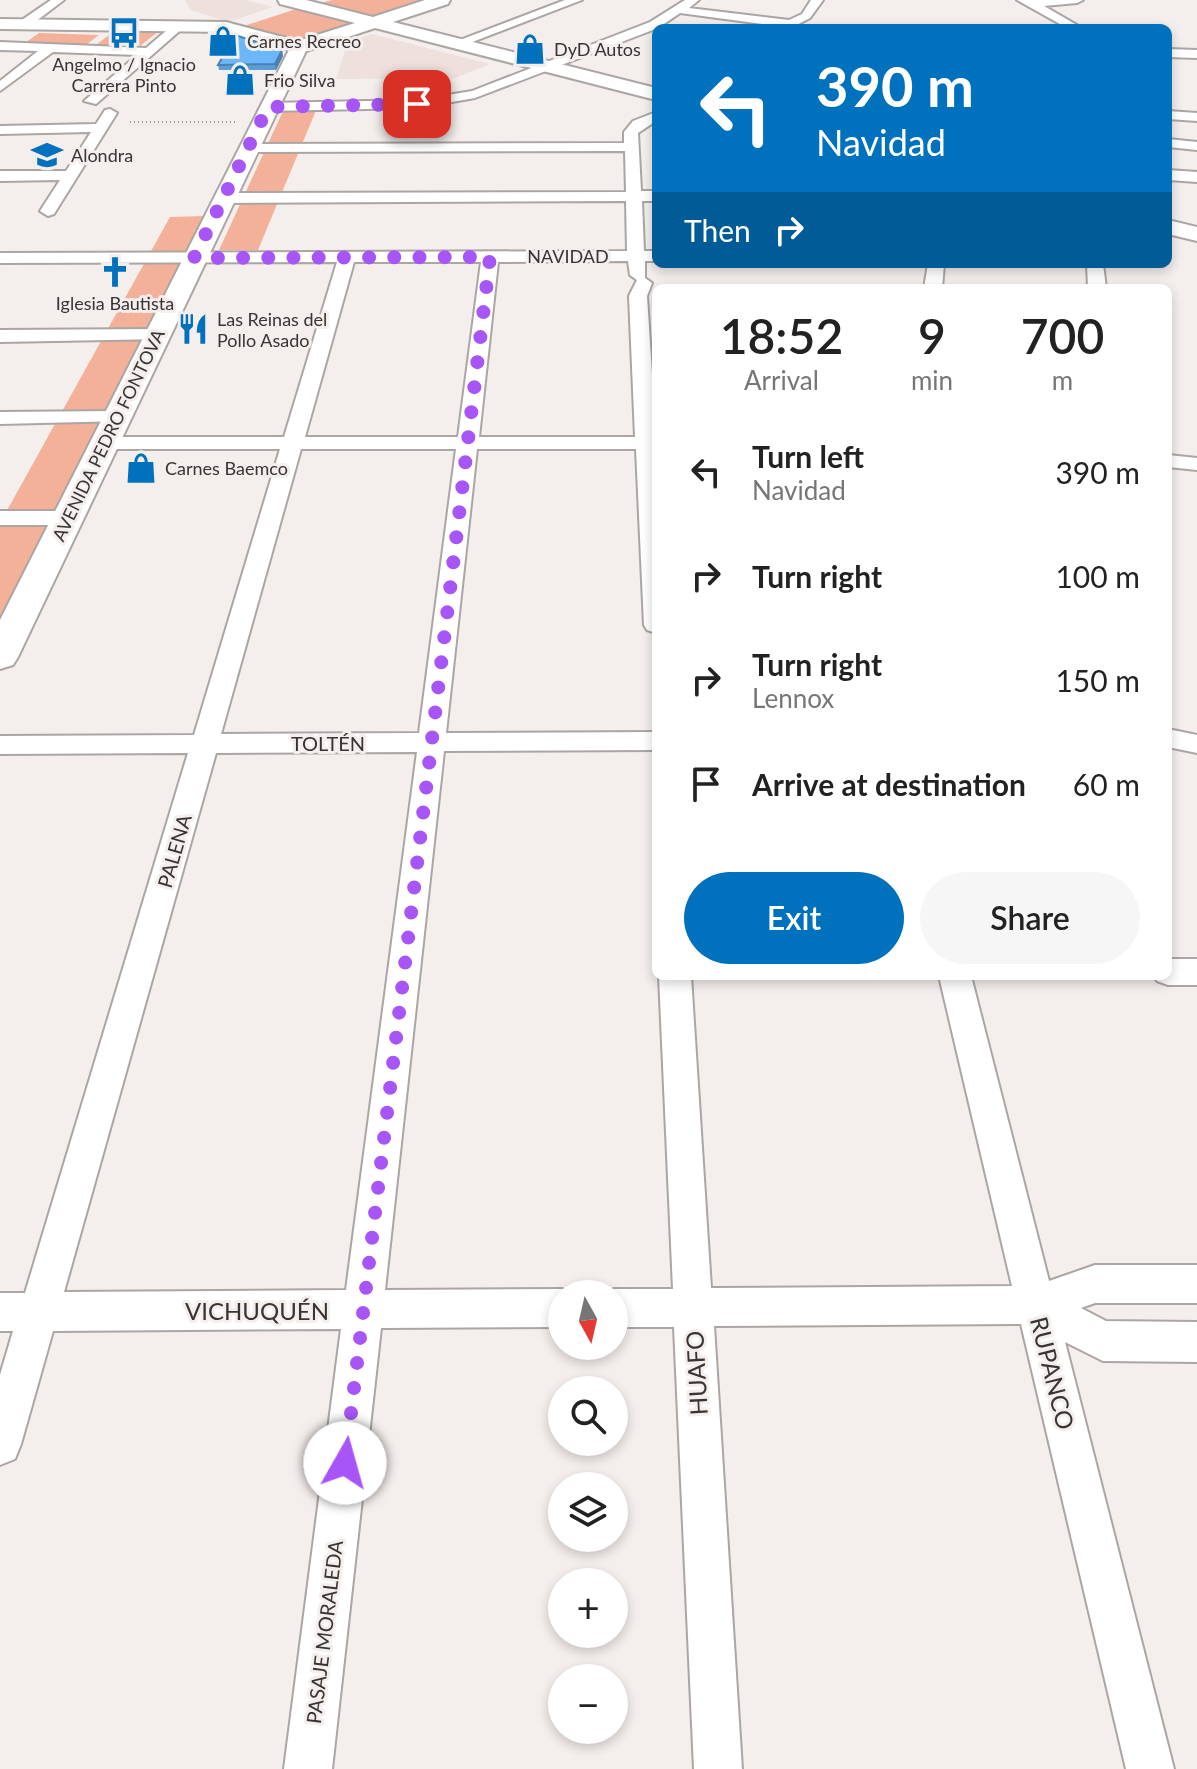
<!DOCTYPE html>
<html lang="en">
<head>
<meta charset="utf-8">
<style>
	body { margin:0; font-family:Lato,sans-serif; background:#f6f6f6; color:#222; height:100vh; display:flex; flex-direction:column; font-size:30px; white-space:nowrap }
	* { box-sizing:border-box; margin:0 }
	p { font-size:26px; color:#767676 }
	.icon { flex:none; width:44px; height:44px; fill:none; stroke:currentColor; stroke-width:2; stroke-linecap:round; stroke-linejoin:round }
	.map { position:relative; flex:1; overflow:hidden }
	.panel { position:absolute; left:652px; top:284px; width:520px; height:696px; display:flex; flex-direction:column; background:#fff; border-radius:12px; box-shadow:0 4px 12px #0003 }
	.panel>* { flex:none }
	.banner { position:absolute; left:652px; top:24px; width:520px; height:244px; border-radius:12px; box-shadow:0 4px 12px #0003; background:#0072bd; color:#fff; overflow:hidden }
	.needle { width:52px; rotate:172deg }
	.controls { position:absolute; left:548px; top:1280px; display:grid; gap:16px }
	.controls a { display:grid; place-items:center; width:80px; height:80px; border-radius:50%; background:#fff; box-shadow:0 4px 12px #0003; font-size:40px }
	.pin { position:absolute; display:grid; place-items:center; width:68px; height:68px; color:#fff; margin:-34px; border-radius:16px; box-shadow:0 4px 12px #0006 }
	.me { position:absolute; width:88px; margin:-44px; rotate:7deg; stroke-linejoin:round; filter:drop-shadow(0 0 6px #0008) }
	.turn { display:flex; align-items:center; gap:28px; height:168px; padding:0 32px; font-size:36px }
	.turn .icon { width:104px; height:104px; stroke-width:2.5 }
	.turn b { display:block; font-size:56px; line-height:68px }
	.then { display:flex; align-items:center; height:76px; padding:0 32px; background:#0003; gap:16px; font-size:30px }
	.eta { display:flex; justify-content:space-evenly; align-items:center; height:136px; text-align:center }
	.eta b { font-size:48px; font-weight:600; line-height:56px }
	.primary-button { display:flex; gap:16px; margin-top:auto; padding:16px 32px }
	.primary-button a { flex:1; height:92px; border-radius:48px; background:#0072bd; color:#fff; font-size:32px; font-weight:600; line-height:92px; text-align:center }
	.primary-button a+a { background:#f6f6f6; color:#222 }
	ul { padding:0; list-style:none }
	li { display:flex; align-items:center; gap:24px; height:104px; padding:0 32px }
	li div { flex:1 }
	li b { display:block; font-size:30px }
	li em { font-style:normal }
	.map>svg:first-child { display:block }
</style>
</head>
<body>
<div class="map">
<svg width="1197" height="1769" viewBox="0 0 1197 1769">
	<rect width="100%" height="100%" fill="#f4eeec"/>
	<path fill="#eee0dc" d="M185,0H245L273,7L228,22L191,10Z
		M372,34L490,64L455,78L336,79L348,42Z"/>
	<path fill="#f3b19a" d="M332,0H430L378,18L321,3Z
		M302,7L364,23L299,44L238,28Z
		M117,29L159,31L135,50L92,48Z
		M39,33L99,35L83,47L22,45Z
		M317,108L258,250H219L284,109Z
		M206,216L0,626V523L170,217Z"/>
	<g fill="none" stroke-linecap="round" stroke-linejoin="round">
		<defs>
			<path id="street" d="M51,0H64L27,28H19V22Z
				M565,0H582L462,46L452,43Z
				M685,0H699L689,8L789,20L802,14L811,0H823L810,18L791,28L680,13L658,28L475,98L417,108L268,111L261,107L268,103L417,100L472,91L650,22Z
				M1017,0H1083L1077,3L1044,6L1082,28H1067Z
				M173,25L183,28L96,104L84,101L137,55L53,52L0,91V81L38,51L0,50V42L146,48Z
				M1168,49L1197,50V58L1168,57Z
				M110,109L117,113L54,214L48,216L40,211L60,180L0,181V171H66L91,132L0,134V126L96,124L105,110Z
				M1168,111L1197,113V121L1168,119Z
				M656,112V121L638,133L641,191H656V201H642L644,251H656V261H645V278L652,283L647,296L656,437V633L647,630L644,625L636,449H477L446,733L656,732V750L444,751L385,1290L562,1289L575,1294H562V1327L381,1328L332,1769H284L341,1329L53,1331L21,1444L15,1459L0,1465V1375L13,1331H0V1293H25L188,753L0,754V736L194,735L280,449H104L94,443L104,437H284L337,262L0,263V253L627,251L626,201L224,203L216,198L224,193L626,192L625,151L248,152L241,148L248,144L624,143V132L633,121ZM628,261L630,275L637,280L629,296L635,437H479L498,262ZM354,262H481L458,437H305ZM301,449H456L419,733L221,734ZM417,752L346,1290L64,1292L216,753Z
				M1168,139L1197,142V150L1168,147Z
				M1168,170L1197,172V182L1168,180Z
				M928,264H944L942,288H924Z
				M1087,264H1103L1106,288H1088Z
				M157,329L166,335L164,339L0,342V330Z
				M117,411L127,417L124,421L0,424V412Z
				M1168,455L1197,458V470L1168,467Z
				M0,511H67L78,518L67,525H0Z
				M1168,729L1197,735V753L1168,747Z
				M1168,959H1197V985H1168L1157,981L1154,976H1168Z
				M659,976H691L711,1288L1012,1286L939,976H971L1049,1281L1095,1265H1197V1303H1095L1081,1308L1106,1321L1197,1322V1362L1103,1361L1065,1342L1174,1769H1126L1021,1324L714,1326L742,1769H694L674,1327H614V1294H601L614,1289H673Z"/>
			<path id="secondary" d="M278,0H306L373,17L425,0H450L448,4L393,22L656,88V100L375,28L306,51L18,657L13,665L0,669V620L289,50L225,32L0,29V19L226,22L298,41L355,23L280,4Z
				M1168,220L1197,227V241L1168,234Z"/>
		</defs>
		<use href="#street" stroke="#aba6a4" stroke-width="4"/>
		<use href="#secondary" stroke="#aba6a4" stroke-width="4"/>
		<path stroke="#9e9a99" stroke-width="2" stroke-dasharray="1 3" stroke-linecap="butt" d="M130,122H236"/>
		<use href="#street" fill="#fff" fill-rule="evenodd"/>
		<use href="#secondary" fill="#fff" fill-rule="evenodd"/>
	</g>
	<path fill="#5d9dd7" d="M283,56L276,70H219L218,65Z"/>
	<path fill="#4c80af" d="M282,50L283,56L276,70L275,64Z"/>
	<path fill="#6cb7fa" stroke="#4c80af" stroke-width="2" d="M235,35L282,50L275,64L218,65Z"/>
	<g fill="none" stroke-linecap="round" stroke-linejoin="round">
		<path stroke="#a855f7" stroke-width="14" stroke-dasharray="0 25.2" d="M345,1463L490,257L194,258L268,107L417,104"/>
	</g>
	<defs>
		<symbol id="bus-bare" viewBox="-9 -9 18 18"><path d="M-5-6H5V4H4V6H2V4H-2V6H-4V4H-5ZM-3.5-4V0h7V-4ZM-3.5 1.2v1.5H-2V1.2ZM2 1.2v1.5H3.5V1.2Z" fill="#0072bd" stroke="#f4eeec" stroke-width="2.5" paint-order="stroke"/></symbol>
		<symbol id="shop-bare" viewBox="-9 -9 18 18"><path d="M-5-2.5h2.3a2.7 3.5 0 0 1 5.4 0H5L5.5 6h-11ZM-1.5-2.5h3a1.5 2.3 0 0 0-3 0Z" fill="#0072bd" stroke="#f4eeec" stroke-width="2.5" paint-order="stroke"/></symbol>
		<symbol id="school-bare" viewBox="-9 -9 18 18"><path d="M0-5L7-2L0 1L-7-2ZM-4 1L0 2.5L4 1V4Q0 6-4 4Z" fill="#0072bd" stroke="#f4eeec" stroke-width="2.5" paint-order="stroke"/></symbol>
		<symbol id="church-bare" viewBox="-9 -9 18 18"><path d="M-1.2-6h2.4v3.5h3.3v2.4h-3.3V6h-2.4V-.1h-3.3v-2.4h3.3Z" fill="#0072bd" stroke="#f4eeec" stroke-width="2.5" paint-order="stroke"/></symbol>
		<symbol id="restaurant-bare" viewBox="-9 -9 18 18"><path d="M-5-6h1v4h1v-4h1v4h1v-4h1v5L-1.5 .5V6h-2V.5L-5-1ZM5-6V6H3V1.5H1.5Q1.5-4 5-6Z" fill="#0072bd" stroke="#f4eeec" stroke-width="2.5" paint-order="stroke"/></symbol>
	</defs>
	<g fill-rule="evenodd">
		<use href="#bus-bare" x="102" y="11" width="44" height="44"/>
		<use href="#shop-bare" x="201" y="19" width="44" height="44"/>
		<use href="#shop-bare" x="508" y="27" width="44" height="44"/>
		<use href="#shop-bare" x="218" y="58" width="44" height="44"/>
		<use href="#school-bare" x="25" y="133" width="44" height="44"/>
		<use href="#church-bare" x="93" y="250" width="44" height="44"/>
		<use href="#restaurant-bare" x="171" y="307" width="44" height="44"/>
		<use href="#shop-bare" x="119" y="446" width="44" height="44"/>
	</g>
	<g text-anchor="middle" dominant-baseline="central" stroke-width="6" stroke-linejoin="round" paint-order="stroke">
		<g font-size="18" fill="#373534" stroke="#f4eeec" text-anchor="start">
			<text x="247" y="41">Carnes Recreo</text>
			<text x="554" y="49">DyD Autos</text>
			<text x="124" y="64" text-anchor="middle">Angelmo / Ignacio<tspan x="124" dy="21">Carrera Pinto</tspan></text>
			<text x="264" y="80">Frio Silva</text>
			<text x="71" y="155">Alondra</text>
			<text x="115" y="303" text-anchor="middle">Iglesia Bautista</text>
			<text x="217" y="319">Las Reinas del<tspan x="217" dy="21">Pollo Asado</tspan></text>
			<text x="165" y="468">Carnes Baemco</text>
		</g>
		<g font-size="18" fill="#373534" stroke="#f4eeec">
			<text x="568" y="256">NAVIDAD</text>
			<text transform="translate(108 435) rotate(-64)">AVENIDA PEDRO FONTOVA</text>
		</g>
		<g font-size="20" fill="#373534" stroke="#f4eeec">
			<text x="328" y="743">TOLTÉN</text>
			<text transform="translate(174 851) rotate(-74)">PALENA</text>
			<text transform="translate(324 1632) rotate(-83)">PASAJE MORALEDA</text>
		</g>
		<g font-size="24" fill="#373534" stroke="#f4eeec">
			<text x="257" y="1310">VICHUQUÉN</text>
			<text transform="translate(696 1373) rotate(-93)">HUAFO</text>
			<text transform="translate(1053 1373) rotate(76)">RUPANCO</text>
		</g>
	</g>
</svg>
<div class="controls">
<a><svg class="needle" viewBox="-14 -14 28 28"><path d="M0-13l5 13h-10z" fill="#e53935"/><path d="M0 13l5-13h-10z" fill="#767676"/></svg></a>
<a><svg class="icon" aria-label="search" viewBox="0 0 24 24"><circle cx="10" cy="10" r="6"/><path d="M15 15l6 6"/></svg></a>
<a><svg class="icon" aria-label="layers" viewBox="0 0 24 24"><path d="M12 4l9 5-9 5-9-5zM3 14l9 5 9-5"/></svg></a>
<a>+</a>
<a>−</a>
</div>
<div class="pin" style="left:417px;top:104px;background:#d93025"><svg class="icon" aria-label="arrive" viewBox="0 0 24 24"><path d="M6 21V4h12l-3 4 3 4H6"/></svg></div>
<svg class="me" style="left:345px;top:1463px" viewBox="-20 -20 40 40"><circle r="19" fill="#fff"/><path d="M0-13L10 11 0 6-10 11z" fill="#a855f7"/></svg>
<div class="banner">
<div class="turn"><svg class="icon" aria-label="left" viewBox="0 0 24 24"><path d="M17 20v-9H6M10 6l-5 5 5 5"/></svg><div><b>390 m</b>Navidad</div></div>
<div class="then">Then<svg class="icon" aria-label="right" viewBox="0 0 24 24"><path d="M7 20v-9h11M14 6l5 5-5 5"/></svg></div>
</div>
<section class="panel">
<div class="eta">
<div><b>18:52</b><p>Arrival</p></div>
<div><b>9</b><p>min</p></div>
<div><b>700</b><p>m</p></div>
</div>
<ul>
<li><svg class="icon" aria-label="left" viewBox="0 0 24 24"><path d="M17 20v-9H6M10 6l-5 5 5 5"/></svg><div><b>Turn left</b><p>Navidad</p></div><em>390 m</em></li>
<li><svg class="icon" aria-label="right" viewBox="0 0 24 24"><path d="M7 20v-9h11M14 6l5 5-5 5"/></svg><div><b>Turn right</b></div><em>100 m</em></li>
<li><svg class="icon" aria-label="right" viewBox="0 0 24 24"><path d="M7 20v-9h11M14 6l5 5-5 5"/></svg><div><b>Turn right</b><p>Lennox</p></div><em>150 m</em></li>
<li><svg class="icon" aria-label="arrive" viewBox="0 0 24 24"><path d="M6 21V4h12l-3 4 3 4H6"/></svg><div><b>Arrive at destination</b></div><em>60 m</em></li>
</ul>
<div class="primary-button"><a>Exit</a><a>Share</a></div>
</section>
</div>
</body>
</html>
